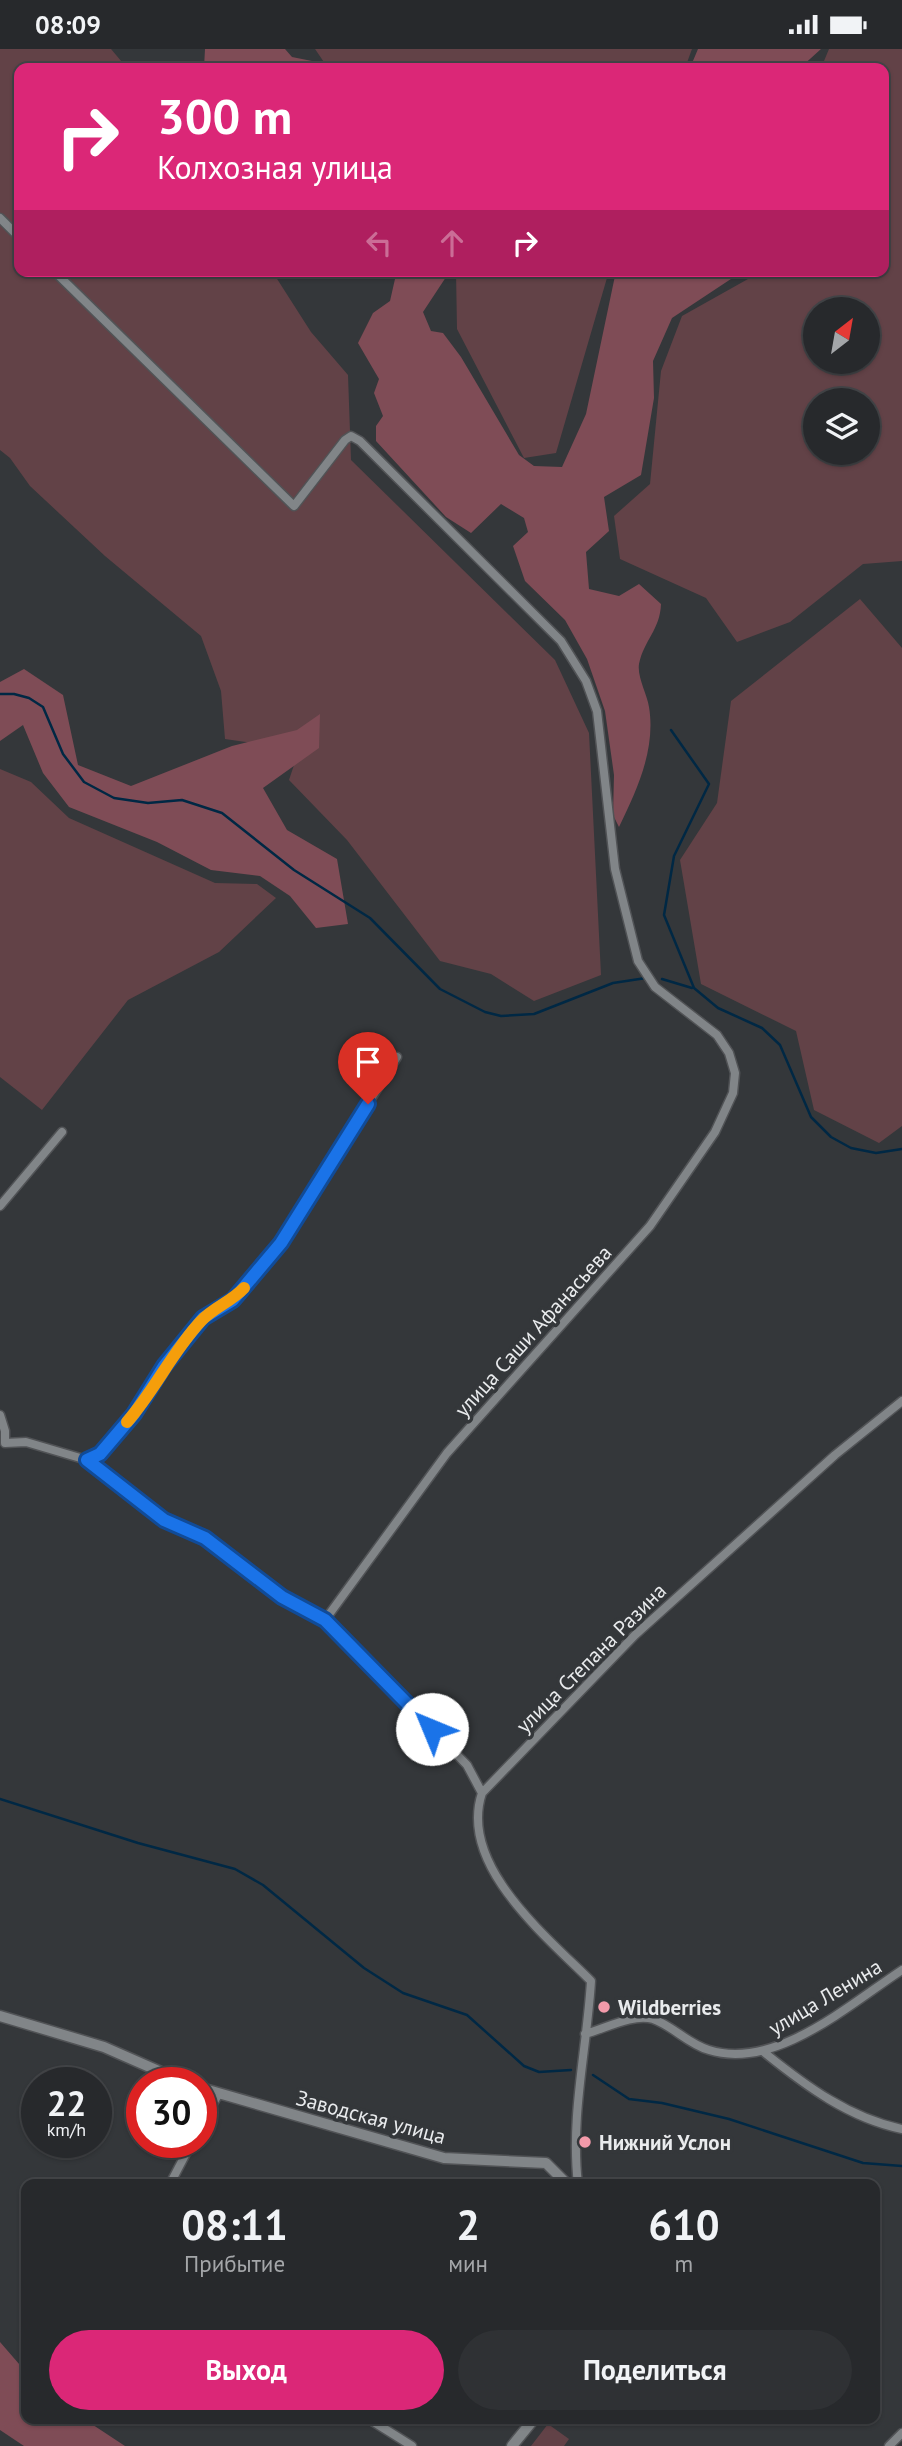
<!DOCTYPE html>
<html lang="ru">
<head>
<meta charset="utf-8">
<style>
	body { margin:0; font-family:"PT Sans",sans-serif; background:#2f3134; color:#f1f3f6; height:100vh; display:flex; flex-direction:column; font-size:26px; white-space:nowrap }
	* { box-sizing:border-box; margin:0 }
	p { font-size:23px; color:#a4a6a9 }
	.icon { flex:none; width:38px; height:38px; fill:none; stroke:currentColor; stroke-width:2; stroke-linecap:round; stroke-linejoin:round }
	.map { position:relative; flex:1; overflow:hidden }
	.side { position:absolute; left:21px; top:2130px; width:859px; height:245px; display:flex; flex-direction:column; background:#27292c; border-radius:14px; box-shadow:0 2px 5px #0004,0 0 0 2px #434548 }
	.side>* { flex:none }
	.banner { position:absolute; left:14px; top:14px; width:875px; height:214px; border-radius:14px; box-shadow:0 2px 5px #0004,0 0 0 2px #434548; background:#db2777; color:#fff; overflow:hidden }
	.needle { width:46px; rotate:31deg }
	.controls { position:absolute; left:803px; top:248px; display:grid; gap:14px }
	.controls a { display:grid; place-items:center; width:77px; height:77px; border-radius:50%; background:#27292c; box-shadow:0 2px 5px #0004,0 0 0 2px #434548; font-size:35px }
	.speed { position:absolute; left:21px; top:2018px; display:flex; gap:14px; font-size:35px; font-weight:700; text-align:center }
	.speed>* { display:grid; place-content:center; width:91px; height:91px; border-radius:50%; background:#27292c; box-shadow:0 2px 5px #0004,0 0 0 2px #434548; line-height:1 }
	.speed small { font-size:18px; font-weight:400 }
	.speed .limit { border:10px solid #d22; background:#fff; color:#111 }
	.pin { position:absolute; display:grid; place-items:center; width:60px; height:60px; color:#fff; margin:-72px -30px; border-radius:50% 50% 50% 0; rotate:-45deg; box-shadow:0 0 7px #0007 }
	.pin .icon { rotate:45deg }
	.me { position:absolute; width:77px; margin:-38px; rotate:315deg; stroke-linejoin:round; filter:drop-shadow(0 0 5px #0008) }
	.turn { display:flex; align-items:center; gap:24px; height:147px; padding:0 28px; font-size:32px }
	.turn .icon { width:91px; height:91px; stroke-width:2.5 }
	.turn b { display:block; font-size:49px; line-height:60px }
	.lanes { display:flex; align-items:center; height:66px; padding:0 28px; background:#0003; justify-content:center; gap:35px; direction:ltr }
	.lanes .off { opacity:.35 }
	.eta { display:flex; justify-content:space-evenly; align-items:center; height:119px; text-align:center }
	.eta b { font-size:42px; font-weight:700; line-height:49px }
	.button { display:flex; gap:14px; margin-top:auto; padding:14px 28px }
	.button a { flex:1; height:80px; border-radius:42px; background:#db2777; color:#fff; font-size:28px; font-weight:700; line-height:80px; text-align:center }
	.button a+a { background:#2f3134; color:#f1f3f6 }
	.status { display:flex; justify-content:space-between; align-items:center; height:49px; padding:0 35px; background:#27292c; direction:ltr }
	.status svg { height:19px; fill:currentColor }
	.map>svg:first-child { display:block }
</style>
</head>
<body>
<div class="status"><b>08:09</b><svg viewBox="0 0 49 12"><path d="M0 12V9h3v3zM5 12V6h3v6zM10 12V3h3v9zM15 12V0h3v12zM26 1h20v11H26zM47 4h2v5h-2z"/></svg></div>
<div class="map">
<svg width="902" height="2397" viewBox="0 0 902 2397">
	<rect width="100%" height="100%" fill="#34373a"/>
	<path fill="#624247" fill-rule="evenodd" d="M0,0H111L127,19H19V222H272L311,283L348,326L351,411L555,611L589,684L601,926L534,952L491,925L440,912L347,791L289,731L299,701L225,690L221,642L201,587L105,507L30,437L10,409L0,401Z
		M315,0H692L685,19H328Z
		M829,0H902V512L863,515L790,573L737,593L706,549L620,510L614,467L650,435L661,322L682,267L748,230L750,222H884V19H816L824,12ZM816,261H868V313H816ZM816,352H868V404H816Z
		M456,222H609L556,404L524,409L457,280Z
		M860,550L902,599V1077L879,1094L814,1061L796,982L701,935L680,811L717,754L731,652Z
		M0,720L31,733L69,769L215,834L257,835L276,849L219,903L128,951L42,1061L0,1028Z
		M548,2375L569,2390L564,2397H531Z"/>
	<path fill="#7f4c56" d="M205,0H285L292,8L317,13L322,19H204Z
		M698,0H821L800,19H690Z
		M401,222H450L423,263L431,282L443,284L461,308L519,406L534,417L562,418L586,365L616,222H743L672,269L653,312L654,349L641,426L604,448L609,482L586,503L589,540L619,547L639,535L661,555C660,581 644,591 639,615C637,628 647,645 649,658C656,700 637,741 619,778L613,766L614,726L605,662L587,610L565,571L525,532L513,497L528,483L524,469L501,455L471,484L446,468L376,392V377L383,367L374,344L379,330L358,294L373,264L390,252L395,230Z
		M24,620L63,646L78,716L131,737L232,697L297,681L320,665L319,699L263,739L287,781L337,810L348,875L316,879L290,847L260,827L211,821L157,793L69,758L43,724L23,676L0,692V633Z
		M0,2293L26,2323V2370H84L125,2397H24L0,2381Z"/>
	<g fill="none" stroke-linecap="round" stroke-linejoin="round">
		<path stroke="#002844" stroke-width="2.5" d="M0,645H14L29,649L43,658L63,705L84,733L114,749L148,754L182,751L222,764L294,821L370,869L440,940L485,963L501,967L534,965L613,934L646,929
			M671,681L709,735L674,807L664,866L694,939L718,959L762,979L780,996L811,1068L831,1088L851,1099L876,1104L902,1100
			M662,930L692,939
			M0,1750L138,1794L235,1820L263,1836L364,1919L403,1944L467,1966L524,2017L539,2023L571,2021
			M593,2026L629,2050L662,2054L729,2070L863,2114L902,2117"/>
		<defs>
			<path id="minor" d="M0,169L19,188
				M54,222L294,457L345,391L351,387L360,392L561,592L586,632L597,662L615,820L638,912L655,938L717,986L729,1004L735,1024L733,1044L715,1083L650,1177L447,1404L325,1571
				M0,1157L62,1083
				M0,1366L5,1382V1394L26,1393L87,1411L164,1471L205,1489L282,1547L325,1571L467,1716L482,1744
				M87,1411L100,1405L134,1365L164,1317L203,1269L233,1251L281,1194L397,1008
				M585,1985C604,1980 633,1964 653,1970C673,1977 688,1995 709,2001C775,2022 850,1955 902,1921
				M765,2004C806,2037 849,2069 902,2080
				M201,2076L219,2044
				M170,2135L192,2093
				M578,2135C570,2068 587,1999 591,1932C546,1887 458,1816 482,1744L635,1586L835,1406L902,1352
				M369,2370L412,2397
				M889,2397L902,2384"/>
			<path id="tertiary" d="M0,1967L104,1998L186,2034
				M201,2039L444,2109L546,2114L567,2135
				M512,2397L534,2370"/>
		</defs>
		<use href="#minor" stroke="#515356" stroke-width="11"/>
		<use href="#tertiary" stroke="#515356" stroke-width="13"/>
		<use href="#minor" stroke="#818588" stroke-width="8"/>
		<use href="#tertiary" stroke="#818588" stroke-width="10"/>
	</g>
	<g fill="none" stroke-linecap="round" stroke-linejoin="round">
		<defs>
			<path id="route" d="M368,1055L281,1194L233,1251L203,1269L164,1317L134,1365L100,1405L87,1411L164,1471L205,1489L282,1548L325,1571L432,1680"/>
		</defs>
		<use href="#route" stroke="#114b97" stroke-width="18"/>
		<use href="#route" stroke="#1a73e8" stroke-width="12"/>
		<path stroke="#f59e0b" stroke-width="12" d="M127,1373C155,1341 172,1303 201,1272C214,1258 231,1253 244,1239"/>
	</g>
	<g fill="#f39aaa" stroke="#34373a" stroke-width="2.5">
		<circle cx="604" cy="1958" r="7"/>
		<circle cx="585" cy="2093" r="7"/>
	</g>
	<g text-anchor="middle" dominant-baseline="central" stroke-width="7" stroke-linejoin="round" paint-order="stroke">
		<g font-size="21" fill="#e9ebed" stroke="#34373a">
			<text transform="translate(533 1282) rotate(-48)">улица Саши Афанасьева</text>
			<text transform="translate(591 1609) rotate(-45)">улица Степана Разина</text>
			<text transform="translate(825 1948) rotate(-31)">улица Ленина</text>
			<text transform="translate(371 2068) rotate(15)">Заводская улица</text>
		</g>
		<g font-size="21" font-weight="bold" fill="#e9ebed" stroke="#34373a" text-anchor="start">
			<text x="618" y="1958">Wildberries</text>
			<text x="599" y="2093">Нижний Услон</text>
		</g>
	</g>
</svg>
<div class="controls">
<a><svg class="needle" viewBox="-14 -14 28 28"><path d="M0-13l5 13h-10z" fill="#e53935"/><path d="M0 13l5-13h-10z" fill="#a4a6a9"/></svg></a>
<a><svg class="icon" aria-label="layers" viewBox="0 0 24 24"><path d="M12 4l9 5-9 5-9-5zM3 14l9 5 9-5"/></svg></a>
</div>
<div class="speed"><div>22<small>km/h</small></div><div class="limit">30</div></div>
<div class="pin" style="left:368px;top:1055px;background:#d93025"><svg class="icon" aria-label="arrive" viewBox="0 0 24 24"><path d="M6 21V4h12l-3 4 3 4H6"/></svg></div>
<svg class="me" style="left:432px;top:1680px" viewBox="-20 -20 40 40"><circle r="19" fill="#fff"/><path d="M0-13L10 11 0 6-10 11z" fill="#1a73e8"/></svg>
<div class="banner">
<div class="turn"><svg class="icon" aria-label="right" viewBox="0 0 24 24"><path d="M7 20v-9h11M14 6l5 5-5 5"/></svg><div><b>300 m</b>Колхозная улица</div></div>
<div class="lanes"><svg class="icon off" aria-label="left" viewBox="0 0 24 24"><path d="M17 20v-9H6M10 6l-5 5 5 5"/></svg><svg class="icon off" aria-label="ahead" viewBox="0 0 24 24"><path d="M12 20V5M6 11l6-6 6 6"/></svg><svg class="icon" aria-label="right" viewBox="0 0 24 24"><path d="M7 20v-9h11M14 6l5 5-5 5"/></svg></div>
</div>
<section class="side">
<div class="eta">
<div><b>08:11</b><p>Прибытие</p></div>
<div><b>2</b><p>мин</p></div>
<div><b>610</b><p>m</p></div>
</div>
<div class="button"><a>Выход</a><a>Поделиться</a></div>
</section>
</div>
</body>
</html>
